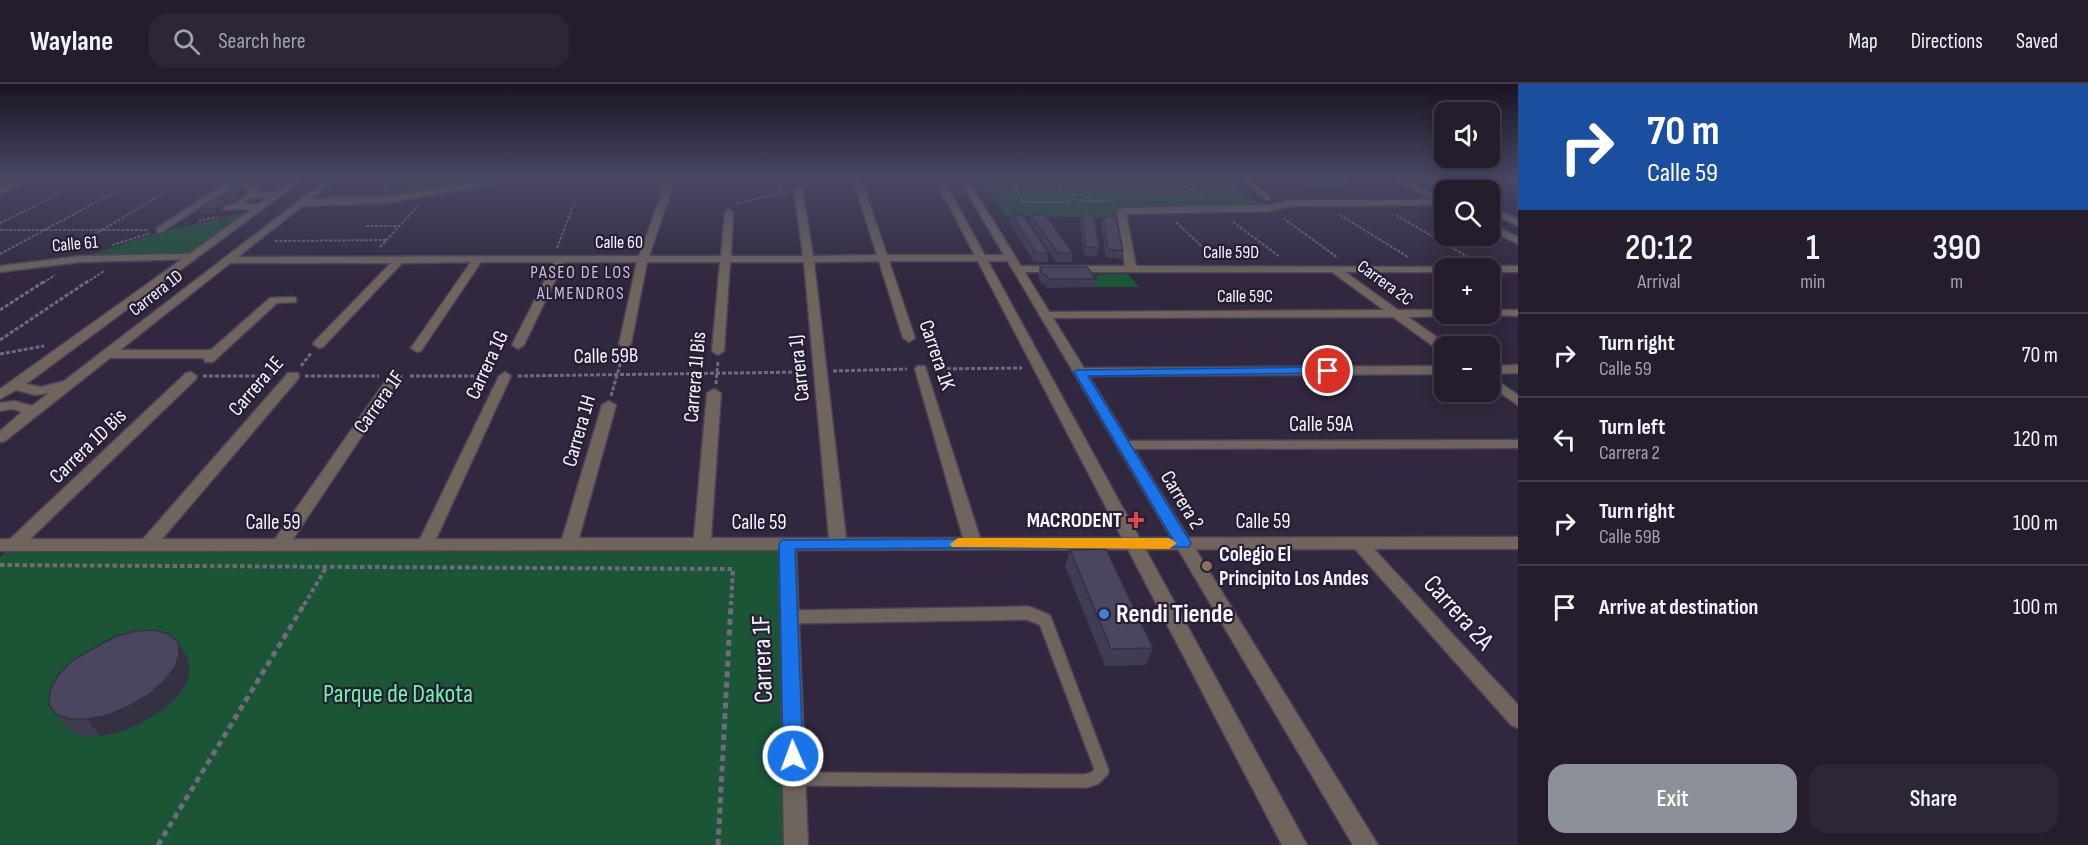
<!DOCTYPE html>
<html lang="en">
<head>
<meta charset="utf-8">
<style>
	body { margin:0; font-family:"Sofia Sans Condensed",sans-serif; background:#2d2636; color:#f1f3f6; height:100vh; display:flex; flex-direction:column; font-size:22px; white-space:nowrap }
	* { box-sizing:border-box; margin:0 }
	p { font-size:20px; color:#a3a2aa }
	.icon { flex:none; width:33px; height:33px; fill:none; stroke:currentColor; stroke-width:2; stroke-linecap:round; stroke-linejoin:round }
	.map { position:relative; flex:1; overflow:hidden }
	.panel { display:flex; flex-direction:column; background:#251d2e; width:570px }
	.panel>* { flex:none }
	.banner { background:#1a4fa0; color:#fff; overflow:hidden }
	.fabs { position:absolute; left:1434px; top:18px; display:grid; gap:12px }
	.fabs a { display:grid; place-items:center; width:66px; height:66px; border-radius:12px; background:#251d2e; box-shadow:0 3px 15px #0003,0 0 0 2px #423b4a; font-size:30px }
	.pin { position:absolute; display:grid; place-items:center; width:51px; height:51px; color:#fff; margin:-26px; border:3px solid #fff; border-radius:50%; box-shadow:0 2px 6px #0007 }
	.me { position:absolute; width:66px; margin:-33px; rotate:358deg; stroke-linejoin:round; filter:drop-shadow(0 0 4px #0008) }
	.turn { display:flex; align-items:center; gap:21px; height:126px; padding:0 30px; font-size:27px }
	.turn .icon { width:78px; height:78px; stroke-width:2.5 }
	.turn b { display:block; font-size:42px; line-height:51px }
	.eta { display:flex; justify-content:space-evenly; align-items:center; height:102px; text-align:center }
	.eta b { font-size:36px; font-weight:600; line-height:42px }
	.action { display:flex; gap:12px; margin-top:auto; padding:12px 30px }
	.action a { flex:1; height:69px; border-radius:18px; background:#8c9099; color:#fff; font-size:24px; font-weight:600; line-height:69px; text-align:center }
	.action a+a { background:#2d2636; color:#f1f3f6 }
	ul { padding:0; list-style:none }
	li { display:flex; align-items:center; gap:18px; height:84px; padding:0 30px; border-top:2px solid #423b4a }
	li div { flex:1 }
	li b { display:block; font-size:22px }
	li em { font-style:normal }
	header { display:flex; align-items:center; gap:36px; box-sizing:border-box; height:84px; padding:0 30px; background:#251d2e; border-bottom:2px solid #423b4a }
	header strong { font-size:28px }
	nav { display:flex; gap:33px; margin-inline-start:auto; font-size:21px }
	.search { width:420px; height:54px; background:#2d2636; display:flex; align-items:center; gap:15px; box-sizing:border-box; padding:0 21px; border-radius:18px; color:#a3a2aa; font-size:22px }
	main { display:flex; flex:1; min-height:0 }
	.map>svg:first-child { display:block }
</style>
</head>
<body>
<header>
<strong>Waylane</strong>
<div class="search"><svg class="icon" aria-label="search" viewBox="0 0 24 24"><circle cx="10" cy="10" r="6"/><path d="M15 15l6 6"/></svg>Search here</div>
<nav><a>Map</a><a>Directions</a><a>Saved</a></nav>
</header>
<main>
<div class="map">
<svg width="1518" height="761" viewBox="0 0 1518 761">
	<rect width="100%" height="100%" fill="#31273e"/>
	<path fill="#1a5536" d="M474,93H533L428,111L322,118L331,111L373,110L386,106L405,107L419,97H468Z
		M981,93H1219L1262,122L1121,127L1119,134L1005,132Z
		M246,128L187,171L86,172L163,147Z
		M1128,190L1139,203H1094L1085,191Z
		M787,460L796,761H0V473L14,461Z"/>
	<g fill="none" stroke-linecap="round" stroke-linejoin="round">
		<defs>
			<path id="service-far1" d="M1248,93L1252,102L1268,114
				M1292,93L1303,98H1346
				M229,110L251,97
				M248,112L277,111
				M224,123L262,122
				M235,123L257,105H240"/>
			<path id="service" d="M788,533L1028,529L1045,536L1102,687L1095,694L1086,697L794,695"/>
			<path id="minor" d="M25,93L296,95L300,97L296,99H237L160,149L157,148V144L226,99H23L0,110V104Z
				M517,93H535L385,119L302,122L298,119L302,116L385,113Z
				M647,93H676L649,172H721L725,128L729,125L733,128L731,172H803L794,105L798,103L802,105L813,172L877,171L853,96L857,94L861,96L887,171H1011L1016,174L1011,177H889L915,254L909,258L903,254L879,177L814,178L846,454H963L915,285L917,282H925L980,454L1518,453V465H1374L1518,621V644L1511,641L1355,465L796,466L808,761H784L779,466L0,467V455H10L186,289L191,288L197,292L196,295L30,455H143L288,289H298L299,292L298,295L162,455H275L391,289L396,288L402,292L293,455H420L499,292L505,288L511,292L436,455H562L602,321L609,317L616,321L579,454H694L707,309L714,305L721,309L711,454H829L804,178H730L724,267L718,271L712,267L720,178H647L631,260L625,264L619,260L637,178H564L524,261L518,265L512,261L554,178H481L421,267L417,268L411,264L471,178L402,179L323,263L319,264L313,260L315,257L391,179H228L223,176L228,173L639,172L667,95H651Z
				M1502,93L1518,95V100L1503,95Z
				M1292,116H1444V121L1292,122L1269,127L1126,130L1136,182L1448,183L1449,184H1444V188H1345L1398,226H1444V230H1449L1444,232L1408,233L1448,261L1444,262V268L1440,267L1393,233L1045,234L1039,231L1045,228L1384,226L1332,188H1017L1012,185L1017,182H1125L1117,127L1121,124L1269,121Z
				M190,170L195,173L194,175L80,178L0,188V182L80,172Z
				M1490,182H1518V188H1490V184H1485Z
				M292,213L296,214V218L277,219L213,278H205L204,274H108L102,270L108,266H211L270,214Z
				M1490,226H1518V232L1486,231L1485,230H1490Z
				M1518,281V289L1490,290V282Z
				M1444,282V290L1080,292L1074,288L1080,284Z
				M1490,292L1518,311V321L1490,302Z
				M1518,356V364L1124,365L1117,361L1124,357Z"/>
			<path id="tertiary" d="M297,93H306L26,300L41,303L64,297L330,93H339L5,357L0,358V347L22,328L13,325L0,327V319L14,317L32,322L49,309L35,311L16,306L0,315V305Z
				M934,93H942L1307,761H1282Z
				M958,93H966L1378,761H1353Z
				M1390,93H1400L1444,116V121Z
				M1421,93H1431L1456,106H1446Z
				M1490,122L1518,135V142L1490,128Z
				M1490,140L1518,153V160L1490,146Z"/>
		</defs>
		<use href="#service-far1" stroke="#4d4359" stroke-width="7"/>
		<use href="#service" stroke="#4d4359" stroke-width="16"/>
		<use href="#minor" stroke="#4d4359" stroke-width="3"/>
		<use href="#tertiary" stroke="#4d4359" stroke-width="3"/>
		<path stroke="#71697c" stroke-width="2" stroke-dasharray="3 1.5" stroke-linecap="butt" d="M779,93L781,110
			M1008,93L1024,118H1070L1051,93
			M1145,93L1165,97
			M1175,93L1202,114
			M806,98L812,93
			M385,104L397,93
			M1092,115L1083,111H1070L1069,114L1084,117H1113
			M735,120L786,108
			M1340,131L1408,173
			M1396,131L1480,180
			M1283,134L1338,174
			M198,137L217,133
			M1176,138L1214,174
			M1233,138L1280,173
			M0,139L61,109
			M366,142H399
			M0,146H149
			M275,157L386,156
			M112,161L151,149
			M75,162L164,109
			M380,163L418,122
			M557,164L575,117
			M0,170L113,109
			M43,199L55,191
			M86,199L104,187"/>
		<path stroke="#71697c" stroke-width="3" stroke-dasharray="4 2" stroke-linecap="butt" d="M0,226L45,197
			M0,256L88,197
			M0,270L44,262
			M301,282L311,269
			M935,285L1022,284
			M833,287L907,285
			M203,292H274
			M305,292H379
			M410,292H490
			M518,292L805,288
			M716,300L718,277
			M611,312L623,270"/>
		<path stroke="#71697c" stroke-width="4" stroke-dasharray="4.5 3" stroke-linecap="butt" d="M0,481L733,485L731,521
			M304,521L326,484"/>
		<path stroke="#71697c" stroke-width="5" stroke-dasharray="6 4.5" stroke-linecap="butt" d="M158,761L305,519
			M718,761L731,519"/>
		<use href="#service-far1" stroke="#6f655c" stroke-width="5"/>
		<use href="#service" stroke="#6f655c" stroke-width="13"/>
		<use href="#minor" fill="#6f655c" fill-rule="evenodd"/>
		<use href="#tertiary" fill="#6f655c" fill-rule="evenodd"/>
	</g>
	<path fill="#403c52" d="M246,107L232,117H228L229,119L215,129H202L201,125L221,115L220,114Z
		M1082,129L1099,164L1097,173L1084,171L1080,137Z
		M1012,131L1049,169L1047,178H1034L1010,139Z
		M1031,131L1073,169L1071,178H1056L1030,139Z
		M1103,132L1123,167L1121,175L1106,173L1101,139Z
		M1040,183L1096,195L1094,203L1047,204L1044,200H1041L1038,191Z
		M1070,466L1153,564L1146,581L1105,582L1065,482Z
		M188,575L190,587L186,600L176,614L160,628L141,639L121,648L100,652H83L70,647L56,630Z"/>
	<path fill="#343142" d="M245,104L246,107L232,117L231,113Z
		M228,115L229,119L215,129L213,125Z
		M178,558L188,575L190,587L186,600L176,614L160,628L141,639L121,648L100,652L87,635Z"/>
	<path fill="#4b465f" stroke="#343142" stroke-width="1.5" d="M235,104H245L231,113L220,114Z
		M215,115H228L213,125H201Z
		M1082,129L1094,131L1099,164L1086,163Z
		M1012,131H1023L1049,169H1036Z
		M1031,131H1045L1073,169H1058Z
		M1103,132L1116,133L1123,167L1108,165Z
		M1040,183H1087L1096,195H1049L1046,191H1043Z
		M1106,465L1153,564L1111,565L1070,466Z
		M154,546L169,550L178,558L179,570L175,583L164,597L148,611L129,622L108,631L87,635H69L56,630L49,621L50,607L58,591L73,576L114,553L135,547Z"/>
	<linearGradient id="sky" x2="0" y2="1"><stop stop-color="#1b1522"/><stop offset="0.47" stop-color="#484763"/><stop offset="1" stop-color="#484763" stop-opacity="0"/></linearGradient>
	<rect width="1518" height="199" fill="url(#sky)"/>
	<path fill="#1a73e8" stroke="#114b97" stroke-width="1.5" d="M1328,283L1332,284V289L1088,292L1191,459L1189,463L795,465L803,672L800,678L793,681L786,678L783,672L779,460L782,456L1172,454L1074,288L1076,286Z"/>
	<path fill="#f59e0b" d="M958,454H1169L1177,459L1169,465L952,463L950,460Z"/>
	<path fill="#e0444e" stroke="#271e34" stroke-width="2" d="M1133 427h6v6h6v6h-6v6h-6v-6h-6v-6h6z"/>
	<circle fill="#8d6e63" stroke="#271e34" stroke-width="2" cx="1207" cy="482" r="6"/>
	<circle fill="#3f7fe0" stroke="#271e34" stroke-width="2" cx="1104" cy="530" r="6"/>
	<g text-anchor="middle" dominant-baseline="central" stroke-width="4.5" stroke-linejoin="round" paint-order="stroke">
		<g font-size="18" fill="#f6f2fe" stroke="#271e34">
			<text x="619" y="158">Calle 60</text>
			<text transform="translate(75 160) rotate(-5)">Calle 61</text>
			<text x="1231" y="168">Calle 59D</text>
			<text transform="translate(1385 199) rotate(36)">Carrera 2C</text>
			<text transform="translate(156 209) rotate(-38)">Carrera 1D</text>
			<text x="1245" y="212">Calle 59C</text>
		</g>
		<g font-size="18" letter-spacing="1.5" fill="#c9bedb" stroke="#271e34">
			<text x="581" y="188">PASEO DE LOS<tspan x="581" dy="21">ALMENDROS</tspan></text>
		</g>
		<g font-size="21" fill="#f6f2fe" stroke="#271e34">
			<text transform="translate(937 271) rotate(71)">Carrera 1K</text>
			<text transform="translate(606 272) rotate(-1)">Calle 59B</text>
			<text transform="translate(487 281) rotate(-65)">Carrera 1G</text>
			<text transform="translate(799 284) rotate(-96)">Carrera 1J</text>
			<text transform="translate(695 293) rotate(-85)">Carrera 1I Bis</text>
			<text transform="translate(256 302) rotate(-49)">Carrera 1E</text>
			<text transform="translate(379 318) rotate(-55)">Carrera 1F</text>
			<text x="1321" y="340">Calle 59A</text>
			<text transform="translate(579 347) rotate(-74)">Carrera 1H</text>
			<text transform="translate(88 362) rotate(-44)">Carrera 1D Bis</text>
			<text transform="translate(1182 416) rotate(59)">Carrera 2</text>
			<text x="1263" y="437">Calle 59</text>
			<text x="273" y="438">Calle 59</text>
			<text x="759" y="438">Calle 59</text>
		</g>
		<g font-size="21" font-weight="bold" fill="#f6f2fe" stroke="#271e34" text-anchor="end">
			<text x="1122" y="436">MACRODENT</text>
			<text x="1219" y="470" text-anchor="start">Colegio El<tspan x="1219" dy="24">Principito Los Andes</tspan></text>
		</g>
		<g font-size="26" fill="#f6f2fe" stroke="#271e34">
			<text transform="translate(1458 529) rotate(48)">Carrera 2A</text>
			<text transform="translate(763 575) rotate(-92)">Carrera 1F</text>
		</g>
		<g font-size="26" font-weight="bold" fill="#f6f2fe" stroke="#271e34" text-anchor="start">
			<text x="1116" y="530">Rendi Tiende</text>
		</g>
		<g font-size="26" fill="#6ef3a9" stroke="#271e34">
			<text x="398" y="610">Parque de Dakota</text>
		</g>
	</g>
</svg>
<div class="fabs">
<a><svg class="icon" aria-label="sound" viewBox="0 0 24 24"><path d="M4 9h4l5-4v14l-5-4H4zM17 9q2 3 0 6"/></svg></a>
<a><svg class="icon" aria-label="search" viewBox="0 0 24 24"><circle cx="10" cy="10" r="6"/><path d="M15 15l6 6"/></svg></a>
<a>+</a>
<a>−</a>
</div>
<div class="pin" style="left:1328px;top:287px;background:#d93025"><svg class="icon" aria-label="arrive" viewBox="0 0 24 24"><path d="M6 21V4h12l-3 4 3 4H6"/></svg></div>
<svg class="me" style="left:793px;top:672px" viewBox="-20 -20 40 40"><circle r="17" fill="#1a73e8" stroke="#fff" stroke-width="3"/><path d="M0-11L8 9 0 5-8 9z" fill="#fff"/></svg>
</div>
<section class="panel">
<div class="banner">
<div class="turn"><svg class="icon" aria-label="right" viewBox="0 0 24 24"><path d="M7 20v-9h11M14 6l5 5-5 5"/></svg><div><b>70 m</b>Calle 59</div></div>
</div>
<div class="eta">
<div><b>20:12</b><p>Arrival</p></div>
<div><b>1</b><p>min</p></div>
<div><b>390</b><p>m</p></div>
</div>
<ul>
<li><svg class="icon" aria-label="right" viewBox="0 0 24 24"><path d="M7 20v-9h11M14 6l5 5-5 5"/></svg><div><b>Turn right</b><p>Calle 59</p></div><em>70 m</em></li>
<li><svg class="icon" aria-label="left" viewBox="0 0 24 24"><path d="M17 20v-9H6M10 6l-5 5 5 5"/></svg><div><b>Turn left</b><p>Carrera 2</p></div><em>120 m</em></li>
<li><svg class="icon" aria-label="right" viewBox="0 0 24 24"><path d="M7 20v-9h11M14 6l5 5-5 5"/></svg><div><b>Turn right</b><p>Calle 59B</p></div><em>100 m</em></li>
<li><svg class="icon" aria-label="arrive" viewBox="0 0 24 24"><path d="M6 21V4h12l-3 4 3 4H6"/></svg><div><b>Arrive at destination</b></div><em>100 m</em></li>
</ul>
<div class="action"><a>Exit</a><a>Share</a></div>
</section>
</main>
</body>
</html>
